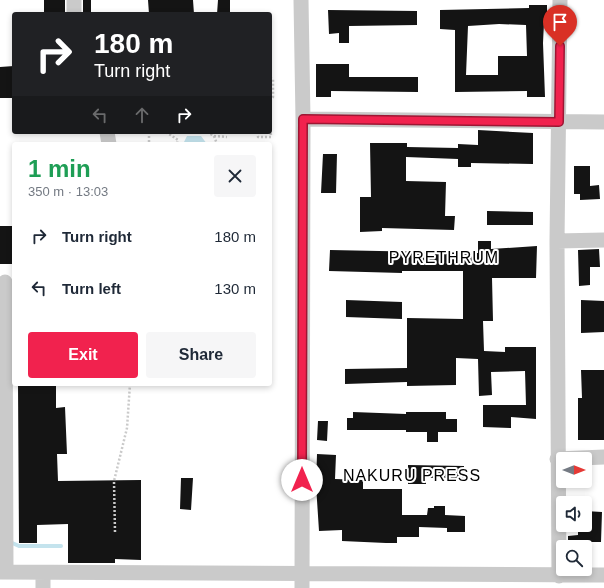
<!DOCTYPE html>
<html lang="en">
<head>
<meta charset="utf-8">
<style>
	body { margin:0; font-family:Arial,sans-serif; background:#f6f6f7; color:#1f2937; height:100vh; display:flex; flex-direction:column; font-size:15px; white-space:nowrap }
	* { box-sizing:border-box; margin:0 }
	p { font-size:13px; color:#747a83 }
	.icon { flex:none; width:22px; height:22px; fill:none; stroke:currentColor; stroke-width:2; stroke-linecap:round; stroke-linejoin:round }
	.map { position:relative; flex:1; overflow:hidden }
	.drawer { position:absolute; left:12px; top:142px; width:260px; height:244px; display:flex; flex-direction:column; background:#fff; border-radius:4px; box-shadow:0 2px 6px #0003 }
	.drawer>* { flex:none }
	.hud { position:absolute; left:12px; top:12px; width:260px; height:122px; border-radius:4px; box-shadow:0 2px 6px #0003; background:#202124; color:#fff; overflow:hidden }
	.needle { width:26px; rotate:90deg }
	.fabs { position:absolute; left:556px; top:452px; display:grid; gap:8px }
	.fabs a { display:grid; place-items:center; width:36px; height:36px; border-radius:4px; background:#fff; box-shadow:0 2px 6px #0003; font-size:20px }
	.pin { position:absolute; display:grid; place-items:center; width:34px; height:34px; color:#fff; margin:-41px -17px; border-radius:50% 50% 50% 0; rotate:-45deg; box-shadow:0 0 4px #0007 }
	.pin .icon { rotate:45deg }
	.me { position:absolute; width:44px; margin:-22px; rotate:0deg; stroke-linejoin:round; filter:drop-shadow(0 0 3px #0008) }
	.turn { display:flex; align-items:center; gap:14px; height:84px; padding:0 16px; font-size:18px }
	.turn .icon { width:52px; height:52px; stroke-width:2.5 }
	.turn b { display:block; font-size:28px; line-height:34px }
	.lanes { display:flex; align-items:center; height:38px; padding:0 16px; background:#0003; justify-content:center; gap:20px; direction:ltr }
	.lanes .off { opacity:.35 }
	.round { display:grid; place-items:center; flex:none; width:42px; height:42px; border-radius:4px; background:#f6f6f7 }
	.headline { display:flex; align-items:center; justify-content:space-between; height:68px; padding:0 16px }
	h1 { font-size:24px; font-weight:700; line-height:30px; color:#1e9e55 }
	.cta { display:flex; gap:8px; margin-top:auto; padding:8px 16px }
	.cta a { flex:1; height:46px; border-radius:4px; background:#f1224e; color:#fff; font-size:16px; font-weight:700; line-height:46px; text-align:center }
	.cta a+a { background:#f6f6f7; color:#1f2937 }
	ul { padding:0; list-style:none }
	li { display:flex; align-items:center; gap:12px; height:52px; padding:0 16px }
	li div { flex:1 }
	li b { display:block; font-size:15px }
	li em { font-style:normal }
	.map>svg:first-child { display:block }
</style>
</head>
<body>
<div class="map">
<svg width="604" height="588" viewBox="0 0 604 588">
	<rect width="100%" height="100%" fill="#fff"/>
	<path fill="#c4e3ed" d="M187,136H201L207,144H183Z"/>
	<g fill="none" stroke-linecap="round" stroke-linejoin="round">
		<path stroke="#c4e3ed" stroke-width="4" d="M10,542L19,546H61"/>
	</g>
	<path fill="#141414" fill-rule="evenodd" d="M44,0H65V14H44Z
		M83,0H91V14H83Z
		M148,0H193L194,14H149Z
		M218,0H230V14H217Z
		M529,5H547V22H544L543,43L545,97H527V91L455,92V30L440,29V10L529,8ZM499,24L526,25L527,56H498V75H466L468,26Z
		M328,10L417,11V25L349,26V43H339V33L329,34Z
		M316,64H349V77H418V92L331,91V97H316Z
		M14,66V98H0V67Z
		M478,130L533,133V164L471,163V167H458V159L406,157V181L446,182L445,216H455L454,230L382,228V231L360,232V197H371L370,143H407V147L458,148V144L478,145Z
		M323,154H337L336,193H321Z
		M574,166H590V186L599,185L600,199L580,200V194H574Z
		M487,211L533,212V225H487Z
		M0,226H14V264H0Z
		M478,241H491V249L537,246L536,278H492L493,321H483L484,351L505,352V347H536V419L511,417V428L483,427V405H526L525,371L491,372L492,395L479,396L478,359L456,358V385L407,386V382L345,384V369L407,368V318L463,319V271H402V273L329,271L330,250L478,253Z
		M599,249L600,267H590V285L579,286L578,250Z
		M346,300L402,302V319L346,317Z
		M581,300L604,301V332L581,333Z
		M581,370H604V440H578V398H582Z
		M18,384L56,386V408L65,407L67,454H57L58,481L141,480V560L115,559V563H68V524L37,525V543H19Z
		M353,412L406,414V412H446V419H457V432H438V442H427V432H406V430H347V418H353Z
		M318,421H328L327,441L317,440Z
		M317,454L336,455L335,479L363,480V489H402V515H427L428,508H434V506H445V515L465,516V532H447V528L419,527V537H397V543H386L342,541V530L319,531L316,485Z
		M408,465L464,466V478H426V484H408Z
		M181,478H193L191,510L180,509Z
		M585,511L602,512L601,542H588V546H568V536L578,535V525H585Z"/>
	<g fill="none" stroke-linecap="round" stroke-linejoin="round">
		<path stroke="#cacaca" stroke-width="2.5" stroke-dasharray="2 2" stroke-linecap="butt" d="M270,78L273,79V97L270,100V110
			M149,132V144
			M166,132L178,140L177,144
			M182,132H193
			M207,132L214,136L217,144
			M258,132V137H271L270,121
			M214,136L227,137
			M115,532L114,481L127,428L130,384"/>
		<path stroke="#cacaca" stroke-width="15" d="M74,0V14
			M301,0L303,119L302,588
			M303,119L604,122
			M107,132L109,144
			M557,241L604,240
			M5,282L6,572
			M557,459L604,457
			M0,572L604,575
			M43,574V588
			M559,576L557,241L560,0"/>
	</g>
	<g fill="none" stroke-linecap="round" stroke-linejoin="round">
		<defs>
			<path id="route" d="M302,480L303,119L559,122L560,46"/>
		</defs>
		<use href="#route" stroke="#9d1633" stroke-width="10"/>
		<use href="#route" stroke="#f1224e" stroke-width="7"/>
	</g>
	<g text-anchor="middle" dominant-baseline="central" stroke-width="4" stroke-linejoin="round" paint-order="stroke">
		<g font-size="16" letter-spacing="1" fill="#000" stroke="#fff">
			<text x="444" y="257">PYRETHRUM</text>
			<text x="412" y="475">NAKURU PRESS</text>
		</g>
	</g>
</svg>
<div class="fabs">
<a><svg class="needle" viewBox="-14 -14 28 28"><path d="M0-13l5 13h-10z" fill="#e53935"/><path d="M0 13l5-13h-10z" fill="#747a83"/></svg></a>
<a><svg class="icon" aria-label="sound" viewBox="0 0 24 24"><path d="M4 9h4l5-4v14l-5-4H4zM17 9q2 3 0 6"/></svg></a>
<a><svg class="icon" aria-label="search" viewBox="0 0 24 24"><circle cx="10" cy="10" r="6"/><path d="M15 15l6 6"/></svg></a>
</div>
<div class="pin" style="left:560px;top:46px;background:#d93025"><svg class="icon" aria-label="arrive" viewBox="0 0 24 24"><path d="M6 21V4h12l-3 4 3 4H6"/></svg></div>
<svg class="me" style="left:302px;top:480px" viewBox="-20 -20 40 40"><circle r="19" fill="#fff"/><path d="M0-13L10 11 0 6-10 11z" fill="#f1224e"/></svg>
<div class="hud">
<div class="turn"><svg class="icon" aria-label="right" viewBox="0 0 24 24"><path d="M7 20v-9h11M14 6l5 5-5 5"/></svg><div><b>180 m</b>Turn right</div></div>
<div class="lanes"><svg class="icon off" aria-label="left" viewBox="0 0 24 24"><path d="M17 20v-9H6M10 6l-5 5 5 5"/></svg><svg class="icon off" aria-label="ahead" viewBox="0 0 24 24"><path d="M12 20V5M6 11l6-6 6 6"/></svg><svg class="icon" aria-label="right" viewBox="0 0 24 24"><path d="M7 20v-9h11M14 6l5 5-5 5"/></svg></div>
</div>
<section class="drawer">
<div class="headline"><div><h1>1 min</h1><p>350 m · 13:03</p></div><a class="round"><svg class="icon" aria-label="close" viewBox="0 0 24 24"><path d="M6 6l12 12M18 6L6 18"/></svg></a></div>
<ul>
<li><svg class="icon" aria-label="right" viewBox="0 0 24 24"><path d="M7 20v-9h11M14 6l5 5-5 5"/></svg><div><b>Turn right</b></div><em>180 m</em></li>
<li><svg class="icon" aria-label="left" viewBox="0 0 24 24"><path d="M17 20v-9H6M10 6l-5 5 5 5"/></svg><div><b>Turn left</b></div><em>130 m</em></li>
</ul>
<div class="cta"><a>Exit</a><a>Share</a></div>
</section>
</div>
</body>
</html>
